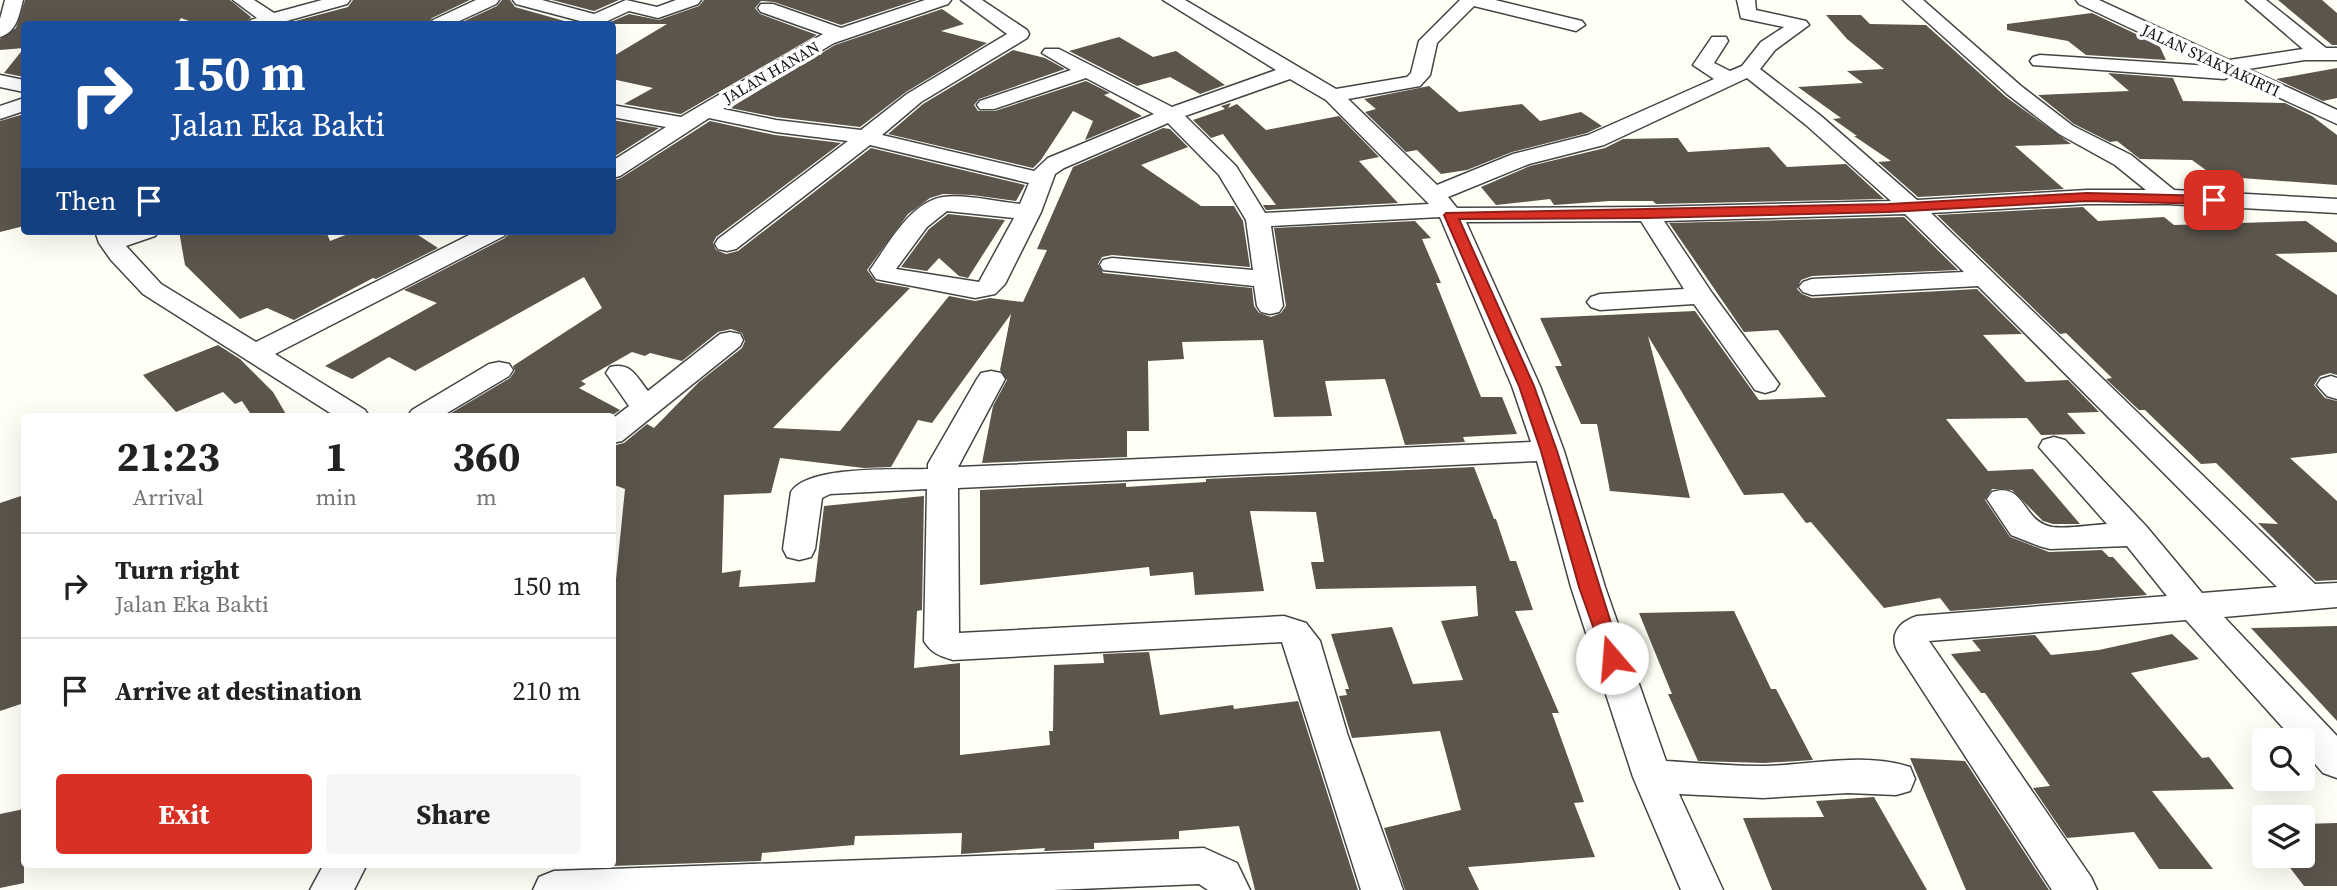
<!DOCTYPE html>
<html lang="en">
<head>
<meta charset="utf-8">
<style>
	body { margin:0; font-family:"Source Serif 4",serif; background:#f6f6f6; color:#222; height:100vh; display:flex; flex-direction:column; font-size:26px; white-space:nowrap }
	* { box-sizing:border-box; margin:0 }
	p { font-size:23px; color:#767676 }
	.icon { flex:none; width:38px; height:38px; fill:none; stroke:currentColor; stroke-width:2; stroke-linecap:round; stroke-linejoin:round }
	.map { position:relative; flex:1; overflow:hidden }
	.side { position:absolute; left:21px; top:413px; width:595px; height:455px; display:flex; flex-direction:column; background:#fff; border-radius:7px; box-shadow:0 7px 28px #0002 }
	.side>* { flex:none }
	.top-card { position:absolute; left:21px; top:21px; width:595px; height:214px; border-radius:7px; box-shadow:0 7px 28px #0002; background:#1a4fa0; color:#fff; overflow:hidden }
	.fabs { position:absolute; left:2252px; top:728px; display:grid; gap:14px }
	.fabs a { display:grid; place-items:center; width:63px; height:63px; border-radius:7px; background:#fff; box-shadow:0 7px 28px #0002; font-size:35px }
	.pin { position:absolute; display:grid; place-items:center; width:60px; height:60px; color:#fff; margin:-30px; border-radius:14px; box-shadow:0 4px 10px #0006 }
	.me { position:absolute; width:77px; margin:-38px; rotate:342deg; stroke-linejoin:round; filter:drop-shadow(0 0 5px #0008) }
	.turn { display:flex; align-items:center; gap:24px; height:147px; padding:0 35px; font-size:32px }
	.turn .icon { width:91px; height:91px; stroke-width:2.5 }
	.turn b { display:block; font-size:49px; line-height:60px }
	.then { display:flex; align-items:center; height:66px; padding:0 35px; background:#0003; gap:14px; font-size:26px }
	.eta { display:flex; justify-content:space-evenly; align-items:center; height:119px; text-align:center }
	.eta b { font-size:42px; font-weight:700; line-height:49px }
	.primary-button { display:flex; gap:14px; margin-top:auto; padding:14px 35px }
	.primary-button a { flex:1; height:80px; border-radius:7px; background:#d93025; color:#fff; font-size:28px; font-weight:700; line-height:80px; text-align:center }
	.primary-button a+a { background:#f6f6f6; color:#222 }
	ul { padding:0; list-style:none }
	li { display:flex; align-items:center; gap:21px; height:105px; padding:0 35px; border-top:2px solid #e0e0e0 }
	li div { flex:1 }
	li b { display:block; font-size:26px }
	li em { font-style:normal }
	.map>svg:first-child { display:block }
</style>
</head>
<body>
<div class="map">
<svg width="2337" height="890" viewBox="0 0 2337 890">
	<rect width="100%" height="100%" fill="#fffff5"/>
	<path fill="#5b554c" d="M25,0H230L251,17L246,24H197L181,18L177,24H24V77L4,73L24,48L0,50V39L16,28Z
		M353,0H470L432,18L428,24H284L348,7Z
		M502,0H510L515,7L575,24H458L497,6Z
		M552,0H619L594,11Z
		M704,0H917L841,25L774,2L761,1L755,8L760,14L817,35L681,114L624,104L653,88L612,79V57L667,24H606L629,14L659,20L699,6Z
		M2278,0H2322L2337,13V45H2332Z
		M942,9L964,24L941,31L987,43L906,92L860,127L776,117L730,108L835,45Z
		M2092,13L2159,45L2166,60L2086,55L2068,41L2007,30V24Z
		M1826,15H1861L1870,24L1926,25L2006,97L2071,144L2015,146L2064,189L1918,197L1878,162L1891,161L1854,136H1857L1833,119L1841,118L1798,87L1863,83L1847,71L1884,69L1847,39Z
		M1119,37L1153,57L1176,51L1225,85L1200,94L1170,77L1137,86L1069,51Z
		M1013,50L1045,58L1065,69L979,99L974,105L978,111H995L1086,81L1110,93L1104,95L1142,116L1085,140L1093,121L1073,111L1041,160L1033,168L888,134L923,104Z
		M2337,68V98L2323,101L2276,79Z
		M2108,73L2173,78L2183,101L2285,103L2312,116L2337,135V185L2214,176L2192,160L2140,159L2117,141L2110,142L2074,124L2038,95L2129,91Z
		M1429,86L1459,112L1522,104L1540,121L1581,112L1602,126L1587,133L1512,152L1467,170L1441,174L1417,150L1406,152L1365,112L1376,109L1364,99Z
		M1231,103L1228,108L1237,104L1266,130L1339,116L1379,157L1359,161L1398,203L1266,210L1263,205H1276L1223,134L1211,138L1193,120L1225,109L1221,106Z
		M24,114V226L0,232V121Z
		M612,120L659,128L612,158Z
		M710,121L775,135L841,143L716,237L713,243L716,250L726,254L738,251L871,148L1025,185L1016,201L972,195L943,194L930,198L908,214L867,270L876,282L910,288L773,428L840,431L949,296L975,301L990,298L1023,302L1047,250L1037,249L1073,167L1163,128L1170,129L1188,147L1141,165L1201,206H1234L1243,221L1250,267L1112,255L1102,257L1098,264L1103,273L1252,288L1254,306L1259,313L1271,317L1281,313L1286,306L1274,228L1415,221L1431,238L1422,239L1441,283H1436L1481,397H1502L1517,434L1463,437L1465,442L1405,445L1385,379L1325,381L1332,416L1274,417L1263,340L1182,342L1184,359L1148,361L1149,431H1127V457L982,463L993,406L1007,380L1000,370L1011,314L932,423L918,420L891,467L864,468L780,458L771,493L724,495L722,573L741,570L739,587L815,582L824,506L924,496L922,610L917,611L914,668L960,663V755L1050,745L1049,731H1053L1054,665L1104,663L1103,654L1149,652L1160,715L1233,705L1234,709L1298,701L1358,890H1255L1239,826L1179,831V839L1094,843V849L1044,851L1045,848L961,854L962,833L855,836L854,845L762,853L761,861L612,866V619L625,489L612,484V446L624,443L647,424L654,428L699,382L742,348L745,341L742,333L731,329L718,332L682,361L650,353L645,356L632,352L581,381L586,384L579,388L620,410L611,416H446L510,378L515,371L513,366L602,308L584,277L415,371L389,357L352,379L325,366L437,303L404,290L505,238L511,231H612V181L621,178Z
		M1678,138L1688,152L1769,147L1787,167L1846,164L1884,199L1656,204L1653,201H1610L1554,205L1550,199L1496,205L1481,187L1530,166L1605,148L1623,139Z
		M2083,207L2098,221L2164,217L2174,225L2306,221L2337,243V252L2275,254L2337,295V375L2330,373L2320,376L2314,385L2325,398L2337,401V453L2290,458L2337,501V580L2316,581L2258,523L2278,524L2216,463L2201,464L2145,410H2139L2106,379L2112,378L2066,333L2060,334L1937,215Z
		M948,214L1005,220L968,278L959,276L939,258L927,271L901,267L929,229Z
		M1904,217L1958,270L1812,276L1801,280L1797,289L1802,294L1812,298L1977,289L2022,334L1983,335L2026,382L2068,380L2099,412L2067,413L2086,434L2041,435L2027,418L1946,419L1988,471L2033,469L2080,524H2053L2043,521L2012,490L1992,489L1985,500L2010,537L2049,552L2102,550L2109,557H2113L2147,595L1950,611L1940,598L1884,608L1811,522L1806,523L1783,493L1744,495L1648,336L1690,498L1610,491L1597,424H1581L1555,366H1562L1540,318L1695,311L1759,400L1826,397L1778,330L1744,332L1669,223Z
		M179,231H326L330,241L356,231H412L438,248L376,279L373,278L294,320L267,308L240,319L185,265Z
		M218,345L240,359L273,392L287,416H252L242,401L235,404L223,392L176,412L143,375Z
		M1474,467L1494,519H1496L1510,561H1516L1533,610L1515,611L1559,713H1552L1584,802L1574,803L1595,857L1468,867L1479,890H1405L1384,828L1461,810L1440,731L1352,738L1339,696L1347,695L1345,689H1349L1331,634L1392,627L1413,684L1463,680L1441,621L1478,616L1476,586L1316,589L1311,562H1324L1316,512L1250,511L1264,591L1195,595L1193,572L1150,576L1149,567L980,585V490L1126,483V487L1206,482V479Z
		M24,495V703L0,711V503Z
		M1734,611L1771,689H1776L1813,760L1764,763L1698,761L1668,694H1672L1639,613Z
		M2337,626V721L2251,628Z
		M2172,634L2199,659L2131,673L2202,758L2209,757L2234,789L2152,791L2213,869H2159L2134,832L2067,838L2033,788L2050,786L1985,693H1981L1951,654L1981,651L1972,640L2035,635L2051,655L2099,650Z
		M1910,758L1965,761L2049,890H1966Z
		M1874,797L1927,890H1772L1743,818L1824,817L1816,801Z
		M24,809V883L0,888V814Z
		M2337,823V886H2304L2281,856H2303V824Z"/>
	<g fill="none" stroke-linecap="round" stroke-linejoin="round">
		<defs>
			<path id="minor" d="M5,0H23C19,15 17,32 0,37V19Z
				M233,0H254L274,13L322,0H350L347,4L276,24H248L251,20L257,18Z
				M476,0H499L496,4L453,24H430L433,20Z
				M513,0H542L594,14L626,0L657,7L676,0H701L698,4L658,18L629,11L601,24H578L580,21L516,4Z
				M925,0H951L948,4L834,43L723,109L776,120L861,130L907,94L1007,34L961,0H982L1027,30L1029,34L1027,38L921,102L882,135L1034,171L1048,158L1154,114L1086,78L994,109H980L977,105L980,101L1071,70L1042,53L1045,49H1059L1172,107L1276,70L1163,0H1185L1336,89L1407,77L1411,73L1419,41L1460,0H1495L1582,21L1585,25L1576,31L1474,6L1437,43L1430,75L1420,86L1348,99L1437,185L1513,154L1588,135L1714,79L1693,65L1712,37H1726L1728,41L1714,63L1730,71L1742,66L1761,42L1784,27L1741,18L1737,0H1755L1756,10L1806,21L1809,25L1775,50L1760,69L1821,116L1917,200L2087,190H2146L2115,165L2059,134L2007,94L1903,0H1923L2021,86L2073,126L2131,155L2174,190L2337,199V213L2168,204H2087L1931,213L2315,584L2337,583V607L2224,617L2337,736V778L2323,773L2303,750V740H2294L2186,620L1929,641L2091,877L2097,890H2052L1899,654C1888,636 1898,622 1917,616L2167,596L2127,546L2050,549L2039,546L2011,535L1987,499L1992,492C2026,482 2021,521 2052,527C2069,529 2090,525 2107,524L2039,447L2043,440L2054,437L2065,440L2146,526L2202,593L2277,587L1978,286L1812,295L1803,292L1799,287L1803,282L1812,279L1964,272L1905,214L1664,221L1712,293L1779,384L1775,390L1765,393L1755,390L1694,304L1600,310L1591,307L1587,302L1591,297L1600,294L1684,289L1641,221L1466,222L1540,386L1564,451L1605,587L1666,761C1698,763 1731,766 1764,766C1811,765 1864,752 1910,767L1915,779L1910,791L1896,795L1848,793L1763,798L1679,794L1723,890H1681L1633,777L1571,587L1537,461L958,488L959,633L1284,616L1306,623L1320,641L1347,733L1403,890H1361L1282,642L953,660C940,656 931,653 924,641L927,489L830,494L822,498L815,549L811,557L799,560L787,557L783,549L791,492C808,465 897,470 928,469V464L977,379L981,373L991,371L1001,373L1005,379L958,467L1531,442L1512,386L1440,217L1271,226L1283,306L1279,312L1270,314L1261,312L1257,306L1254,286L1103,270L1100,265L1103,260L1112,258L1253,270L1246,220L1219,175L1168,123L1064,168L1055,174L1041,212L1005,284L995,294L975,298L876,279L870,270C888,245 910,202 943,197C967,194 996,202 1020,204L1029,183L870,145L736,249L727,251L718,249L715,244L718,239L848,141L776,132L709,118L620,176L612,178V161L666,127L612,117V105L681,117L823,34L761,12L758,8L761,4H773L841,28ZM1747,78L1806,125L1891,201L1648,207L1457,208L1448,197L1529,164L1604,145ZM1290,79L1326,100L1429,204L1265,213L1236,166L1185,116ZM947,211L1014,218L979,282L896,269L927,227Z
				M2076,0H2099L2229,60L2303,49L2246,0H2266L2326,48H2337V60H2305L2248,69L2337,110V124L2232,76L2224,79L2033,65L2030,61L2033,57L2040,55L2211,66L2079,4Z
				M0,75L24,80V92L0,87Z
				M24,98V111L0,119V106Z
				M95,231H159L155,236L126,246L161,284L256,342L477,231H508L504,236L275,354L365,410L369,416H335L143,294L111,260L99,243Z
				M730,332L740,334L743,340L740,346L622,441L612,443V419L629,406L606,373L610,367C631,362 636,376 648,391L720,334Z
				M499,362L509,364L513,370L509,376L442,416H408L412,410L489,364Z
				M2331,376L2337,378V399L2327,396L2317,385L2321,379Z
				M1204,848L1237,863L1250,890H1208L1199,884L1054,890H533L539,877L554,871Z
				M324,864H367L354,890H310Z"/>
		</defs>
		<use href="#minor" stroke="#444" stroke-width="3"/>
		<use href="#minor" fill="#fff" fill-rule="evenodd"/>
	</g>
	<path fill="#d93025" stroke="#8d1f18" stroke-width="2" d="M2087,193L2214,196L2220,200L2214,204L2087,201L1889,212L1648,218L1459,219L1534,386L1557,451L1622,658L1619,663L1612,665L1606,663L1579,587L1541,451L1519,386L1444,215L1446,213L1889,204Z"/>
	<g text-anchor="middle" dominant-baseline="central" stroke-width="7" stroke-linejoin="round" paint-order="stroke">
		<g font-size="16" fill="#111" stroke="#fff">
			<text transform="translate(2211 60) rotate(25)">JALAN SYAKYAKIRTI</text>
			<text transform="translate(771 72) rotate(-30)">JALAN HANAN</text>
		</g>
	</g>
</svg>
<div class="fabs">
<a><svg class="icon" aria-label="search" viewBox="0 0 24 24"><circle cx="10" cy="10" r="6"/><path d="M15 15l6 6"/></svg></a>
<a><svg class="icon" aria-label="layers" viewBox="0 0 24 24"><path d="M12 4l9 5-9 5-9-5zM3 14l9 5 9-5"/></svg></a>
</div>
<div class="pin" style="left:2214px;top:200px;background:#d93025"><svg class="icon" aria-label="arrive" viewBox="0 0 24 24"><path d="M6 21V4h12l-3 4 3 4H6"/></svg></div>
<svg class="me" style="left:1612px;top:658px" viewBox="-20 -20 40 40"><circle r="19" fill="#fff"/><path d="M0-13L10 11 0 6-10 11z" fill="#d93025"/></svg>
<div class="top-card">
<div class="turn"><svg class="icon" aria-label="right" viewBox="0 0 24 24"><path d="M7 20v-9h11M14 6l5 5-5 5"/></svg><div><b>150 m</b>Jalan Eka Bakti</div></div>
<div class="then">Then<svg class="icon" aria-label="arrive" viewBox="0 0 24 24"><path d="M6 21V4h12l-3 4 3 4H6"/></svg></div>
</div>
<section class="side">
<div class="eta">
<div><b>21:23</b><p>Arrival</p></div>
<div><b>1</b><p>min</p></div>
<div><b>360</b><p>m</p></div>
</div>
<ul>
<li><svg class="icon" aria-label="right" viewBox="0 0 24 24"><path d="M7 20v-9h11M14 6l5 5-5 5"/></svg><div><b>Turn right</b><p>Jalan Eka Bakti</p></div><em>150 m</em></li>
<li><svg class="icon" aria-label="arrive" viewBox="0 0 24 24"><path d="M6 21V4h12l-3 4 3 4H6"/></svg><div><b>Arrive at destination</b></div><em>210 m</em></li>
</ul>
<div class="primary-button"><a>Exit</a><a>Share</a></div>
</section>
</div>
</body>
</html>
